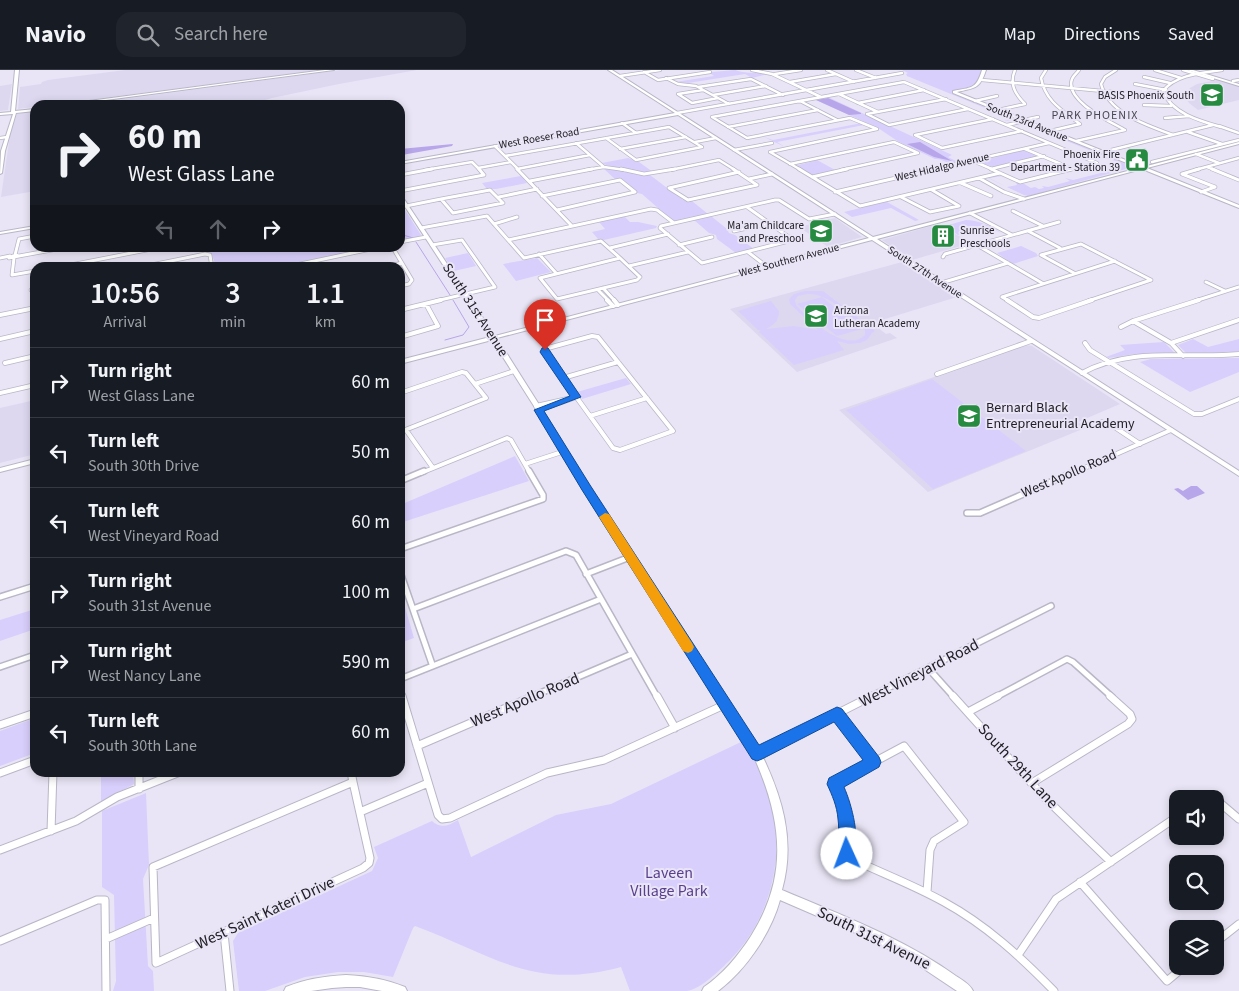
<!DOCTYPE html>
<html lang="en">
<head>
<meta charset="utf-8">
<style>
	body { margin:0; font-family:"Source Sans 3",sans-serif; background:#20242c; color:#f1f3f6; height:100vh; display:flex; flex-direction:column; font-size:19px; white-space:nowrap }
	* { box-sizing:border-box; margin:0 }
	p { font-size:16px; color:#9ea1a6 }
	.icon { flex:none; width:28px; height:28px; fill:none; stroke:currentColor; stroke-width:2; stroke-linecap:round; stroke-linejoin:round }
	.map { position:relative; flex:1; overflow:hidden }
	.details { position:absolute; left:30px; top:192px; width:375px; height:515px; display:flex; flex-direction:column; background:#171b24; border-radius:15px; box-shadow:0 2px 8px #0003 }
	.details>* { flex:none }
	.top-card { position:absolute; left:30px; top:30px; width:375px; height:152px; border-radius:15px; box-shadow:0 2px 8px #0003; background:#171b24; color:#f1f3f6; overflow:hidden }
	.controls { position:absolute; left:1169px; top:720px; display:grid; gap:10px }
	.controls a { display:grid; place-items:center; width:55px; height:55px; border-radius:10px; background:#171b24; box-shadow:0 2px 8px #0003; font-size:25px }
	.pin { position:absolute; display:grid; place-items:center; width:42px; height:42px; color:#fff; margin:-51px -21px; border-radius:50% 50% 50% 0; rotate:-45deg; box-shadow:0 0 5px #0007 }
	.pin .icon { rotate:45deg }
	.me { position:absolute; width:55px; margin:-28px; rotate:358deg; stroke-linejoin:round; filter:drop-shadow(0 0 4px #0008) }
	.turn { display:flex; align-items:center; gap:18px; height:105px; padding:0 15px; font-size:22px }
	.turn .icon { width:65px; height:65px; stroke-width:2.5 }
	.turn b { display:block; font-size:35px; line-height:42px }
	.lanes { display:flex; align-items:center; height:48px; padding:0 15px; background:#0003; justify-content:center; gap:25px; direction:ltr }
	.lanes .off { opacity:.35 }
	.eta { display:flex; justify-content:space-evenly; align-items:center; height:85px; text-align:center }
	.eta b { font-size:30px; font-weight:600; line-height:35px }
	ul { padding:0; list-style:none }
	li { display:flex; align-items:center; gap:15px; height:70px; padding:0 15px; border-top:1px solid #363941 }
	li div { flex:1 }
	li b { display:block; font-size:19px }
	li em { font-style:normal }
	header { display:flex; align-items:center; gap:30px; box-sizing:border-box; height:70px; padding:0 25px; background:#171b24; border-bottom:1px solid #363941 }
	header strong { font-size:24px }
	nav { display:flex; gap:28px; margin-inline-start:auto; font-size:18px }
	.search { width:350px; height:45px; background:#20242c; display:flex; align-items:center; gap:12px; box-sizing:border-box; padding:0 18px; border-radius:15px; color:#9ea1a6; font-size:19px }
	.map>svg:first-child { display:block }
</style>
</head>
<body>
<header>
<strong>Navio</strong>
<div class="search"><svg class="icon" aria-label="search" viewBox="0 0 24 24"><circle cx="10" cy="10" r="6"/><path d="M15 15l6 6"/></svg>Search here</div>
<nav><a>Map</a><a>Directions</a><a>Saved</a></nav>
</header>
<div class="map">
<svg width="1239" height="921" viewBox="0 0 1239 921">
	<rect width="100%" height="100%" fill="#e9e5f6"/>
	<path fill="#ddd8f0" d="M125,0H319L18,39L20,17L41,14L42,12L48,10Z
		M341,0H417L339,14L272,28L248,35H79Z
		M1217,10L1239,16V30L1198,40L1189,33L1184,26L1190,18L1197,14Z
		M12,14L8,40L0,41V16Z
		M35,41V121L1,127L10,65L17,44Z
		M835,148L862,167L828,177L799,157Z
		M938,154L971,173L912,190L882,170Z
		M902,192L957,227L872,253L886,264L890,263L897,268L797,302L730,239Z
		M1026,275L1032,276L1120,334L1078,352L1085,358L928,422L839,340Z
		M35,330V384L0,393V338Z"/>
	<path fill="#d9cffc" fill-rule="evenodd" d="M735,0C743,4 758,2 768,4L752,8L745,4L688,13L675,12L714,6L710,3L712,2Z
		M902,0H982L979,12L975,16L951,23L1017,50L1004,51L1012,49L907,6L906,4L908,3Z
		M828,27C869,46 911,66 952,85L948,87L958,92C946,95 943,88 935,89L899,72L878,58L814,29Z
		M1023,52L1027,53L1133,97L1028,126L1024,125L988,108C992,105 998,105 1003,106L989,108L1007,117L1017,115L1016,113C1024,112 1025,115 1031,118L1035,117L1039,119L1044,118L1042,116L1048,117L1070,111L1065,108L1073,110L1121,98L1119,92C1113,90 1108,89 1102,87L1104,86L1024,54H1013Z
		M862,53L873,59L864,55L777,72L785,77L764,67L773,70Z
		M1023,80L1038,86L993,97L978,92Z
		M628,88L639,92L653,102C644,103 608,97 602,93Z
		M817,90L837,101L811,105L795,96Z
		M603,98H615L640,105H650L683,130L692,131L708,144L674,152L642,124L637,123L623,110H616Z
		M521,106L527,113L496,119H487L482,113Z
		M400,132L421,165L420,167L400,171Z
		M885,132H887L919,150L915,151L891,138L852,147L844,142Z
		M624,146L630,152H638L657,156L656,158L604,170L598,169L592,162L605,159L599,152Z
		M711,146L727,159L729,163L735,165L754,179L736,183L717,169L716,165L709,163L694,150Z
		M966,150C977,150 992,156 1001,163L991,158L976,159L958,165L945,156Z
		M1021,176L1036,183L1038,186L1013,194L997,183Z
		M205,178H369L274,197H216L212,184L207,183Z
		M468,183L476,196L454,201L445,188Z
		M537,188L551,202L516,211L503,194Z
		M805,221H823L875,261L872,263L867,270L860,273L849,274L837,271L844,280L794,295L759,262L760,260H758L738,241L771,231L779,241C779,252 773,255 766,259L794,256L818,260L790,234L789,229L794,224ZM807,224C828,223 846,243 862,256L865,261V265C846,284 809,249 796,235L795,230L798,226Z
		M822,227L862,259L837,266L797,234Z
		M1193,269L1208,277L1239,269V281L1223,284H1187L1178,275Z
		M1164,272L1176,284H1135L1109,288L1106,287L1125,280L1120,275Z
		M1239,288V302L1190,322L1140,292L1151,289Z
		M626,308L631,314L582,329L577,322Z
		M932,309L1026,381L933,419L846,340Z
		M515,386L529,411L400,453V435Z
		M400,520L414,568L400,573Z
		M35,539V559L0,571V550Z
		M35,648V683L0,696V661Z
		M743,671C750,682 758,694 763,707C789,768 777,842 730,890C720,900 701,919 687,921C669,921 649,921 630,921L621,897C532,921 493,885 415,856L413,858L393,907L364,902H338L305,907L265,921H239L233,871L238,863L372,801L378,788L374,777L432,751C441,759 448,756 458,750L471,787L556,745L611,734Z
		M101,703H133L134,714L101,732Z
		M146,723L149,795L143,809L148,896L153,901L154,921H113L116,911L114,825L102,817V741Z"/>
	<path fill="#b7a6e9" d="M828,28L861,43V44L849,45L816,30Z
		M920,72L952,91L934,87L907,74Z
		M453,74L452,76L402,85L400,79Z
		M1191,416H1197L1205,423L1188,430L1174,419L1178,418L1183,421Z"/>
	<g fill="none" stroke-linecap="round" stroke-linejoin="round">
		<path stroke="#b7a6e9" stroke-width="1" d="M400,164L413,168
			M416,172L450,225
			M445,270L463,265L469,257L453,230"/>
		<defs>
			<path id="street-far4" d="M752,0L772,4L821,27
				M827,0L854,12
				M856,0L876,8
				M1046,0L1041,8C1045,31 1063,41 1080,54L1050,61
				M1116,0L1105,7L1101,14C1109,44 1147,55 1173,65
				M1155,0L1181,8
				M1183,0L1213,9
				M644,2L658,10L710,2
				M775,4L801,0
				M620,6L660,0
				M1144,7L1170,13
				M666,8L678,14L696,16L729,34
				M982,10L1168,27
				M1233,11L1239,10
				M790,12L836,4
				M1135,14L1166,20
				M698,17L751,9L783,25
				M678,24L692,33L718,28
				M678,24L703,20
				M839,24L878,42
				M713,25L766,16
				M800,31L837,50
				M975,31L997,26
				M858,33L924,20
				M1144,35L1171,36
				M998,40L1025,34C1015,24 1009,14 1015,0
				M677,43L902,3
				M867,44L889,55L968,39
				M867,44L946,29
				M712,47L904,12L1097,93
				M712,47L747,68L850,48L877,59
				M1165,48L1189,46
				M1024,50L1038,47
				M622,53L636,63
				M1007,55L1025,51
				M1219,56L1239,63
				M728,57L818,40
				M1221,57C1200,51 1171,43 1163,21C1176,4 1203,3 1222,0
				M1188,62L1222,74
				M915,65L942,78L1022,61
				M915,65L993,49
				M0,68L7,67
				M606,68L636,90L702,77
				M1076,71L1125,60C1111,52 1064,31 1072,9C1073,6 1077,3 1079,0
				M695,72L716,68
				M576,73L604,97
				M495,76L519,100
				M620,79L686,67
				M1025,79L1073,99
				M734,80L772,73
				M770,82L801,100
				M770,82L877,59
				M1103,82L1213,55
				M1196,84L1219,93
				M505,86L669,57L702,77
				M973,91L994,100
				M1152,92L1239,70
				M790,94L894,72L918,83
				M1207,97L1215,100
				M478,98L511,92
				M517,99L590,85
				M991,99L1044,86
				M425,100L472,92L480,100
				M586,100L604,97L625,100
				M670,100L719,90L735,100
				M841,100L918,83
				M929,100L1049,73
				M1067,100L1097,93
				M1195,100L1239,88"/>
			<path id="street-far3" d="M479,99L484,105
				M517,99L572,156
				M621,99L644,104L675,99
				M733,99L757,115
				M799,99L860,136L1000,103
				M991,99L1020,112L1072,99
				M1212,99L1239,110
				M739,102L669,118L688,130L757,115
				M1182,104L1199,99
				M1182,104L1215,117
				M400,105L432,99
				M812,107L847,99
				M979,108L1004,122L1024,129
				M749,109L772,104
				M530,111L592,99
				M961,113L991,126
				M490,120L503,133L453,143L441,129Z
				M932,120L959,136
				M400,121L484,105
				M835,122L935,99
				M1201,122L1215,117
				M542,126L620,110L635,122L557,140
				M499,127L537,119
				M901,127L930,142L959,136
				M406,136L441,129
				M747,137L793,170L702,193L660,158L661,156L775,130H779L809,149L835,144
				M1013,141L1043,156
				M970,143L1012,165
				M494,154L517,147
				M421,158L487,146L524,188L601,171L620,188
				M734,161L770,153
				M1028,161L1060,178
				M508,170L651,139L657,140L674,153
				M400,172L426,167
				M432,175L462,170L495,217L436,231
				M679,175L712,167
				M977,175L1042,213
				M393,178L412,210L409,214L400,216
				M610,178L668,164
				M748,182L766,196
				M539,184L556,203
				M15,185L19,169L35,166
				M15,185L19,186L9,188Z
				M1041,185L1081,174L1151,210
				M1041,185L1074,203
				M19,186L63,178
				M943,187L945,184L1059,152
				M0,188L10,186
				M14,188L12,205L35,201
				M620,188L640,207L637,210L557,229L540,208Z
				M629,196L688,182
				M55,198L157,178
				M136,198L205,184L210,185L212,198
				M281,198L376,178
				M381,198L402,193
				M1206,212L1225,221
				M941,213L1008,193
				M603,218L615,231
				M31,220L35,218
				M598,220L609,231
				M1009,231L1002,227L1115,191
				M1088,231L1151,210
				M1195,231L1239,217"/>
			<path id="street-far2" d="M607,230L613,236
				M614,230L618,235
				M1007,230L1033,247L1039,248L1092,230
				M400,240L441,230
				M0,245L35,238
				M1133,251L1171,273L1183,286
				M1121,257L1133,251L1199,230
				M592,266L598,267L673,361L620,380L613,378L544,282L548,278Z
				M400,267L438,256L426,234
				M0,269L35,261
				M1085,273L1090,280L1194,344H1202L1239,329
				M1171,273L1239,250
				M5,293L35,286
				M1082,303C1131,276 1186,289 1239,284
				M937,304L1031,271
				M563,308L618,292
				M475,314L514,301
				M0,323L35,315
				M400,323L462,302L466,303L486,328L400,362
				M536,336L576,327
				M539,340L571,329
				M590,346L647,328
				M1102,352L1113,356L1140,374
				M406,360L433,398
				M525,394L565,381
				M421,403L507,368L511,370L530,403
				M1073,403L1171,360"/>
			<path id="street-far1" d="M400,411L424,401
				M967,443H980L1076,401
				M400,479L543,429V425L529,401
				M400,502L432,594
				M586,504L630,487
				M0,527L35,516
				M413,539L566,481L576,485L657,627
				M0,597L35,585
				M928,598L954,627
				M400,609L601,529
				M400,619L402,627
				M531,627L632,584
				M870,627L1051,536
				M996,627L1067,589L1073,592L1112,627"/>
			<path id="street" d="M402,626L438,745L442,749L450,748L547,703L604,690L724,635
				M657,626L675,658
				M953,626L1043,726L1111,792
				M968,642L998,626
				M837,644L874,692
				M0,655L35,643
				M417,676L534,626
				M757,684L872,626
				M139,702V719
				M351,702L353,712
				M0,703L35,690
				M353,712L370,788L369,793L363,798L156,893L153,797Z
				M1032,713L1128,654L1132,649L1130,644L1110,626
				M1202,729L1208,726L1213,727L1239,749
				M360,742L428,713
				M51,761L53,702
				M0,780L76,751L117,727L180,702
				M1080,812L1167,911L1185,896
				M927,822L930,780L934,771L964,752L904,676L835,713L845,744L847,779L850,788C881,803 914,815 944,832C986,855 1021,887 1054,921
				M224,863L230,921
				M106,869L154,848
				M0,871L97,830H105L106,921
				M1215,873L1239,854
				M1018,885L1056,829L1178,746"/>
			<path id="secondary" d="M15,0H19L15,41L35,39V41L16,43L5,81L2,103L0,104L1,81L13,44L0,45V43L11,42Z
				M325,0H334L68,35H58Z
				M608,0H612L873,167L1139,98L953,23V21C971,17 976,20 982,0H986C980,19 975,18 957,22L1143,97L1239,72V74L1147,98L1239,135V138L1142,99L877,169L1239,401V406L872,170L497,268L545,344L589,416L760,681C782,726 796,770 782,820C841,845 903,868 956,906C962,910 970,914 973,921H957L918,895L895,882L847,859L780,830C771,863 746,900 718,921H702L704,917C723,904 738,886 751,866C789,806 782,750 754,687L583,420L539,344L492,270L400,294V290L490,267L400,129V125L402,126L495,266L869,168L678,45L400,94V92L675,43Z
				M35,156V158L0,164V162Z
				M35,389V393L0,402V398Z
				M346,905C367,906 386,909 405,917L407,921H382L360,917H346L332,918L311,921H284L286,917C305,909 325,906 346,905Z"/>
			<path id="primary" d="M1187,0H1193L1239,14V16Z"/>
		</defs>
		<use href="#street-far4" stroke="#b9b6c6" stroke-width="4"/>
		<use href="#street-far3" stroke="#b9b6c6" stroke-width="4.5"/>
		<use href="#street-far2" stroke="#b9b6c6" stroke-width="5.5"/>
		<use href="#street-far1" stroke="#b9b6c6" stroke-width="8"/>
		<use href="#street" stroke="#b9b6c6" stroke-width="9"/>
		<use href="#secondary" stroke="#b9b6c6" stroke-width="2"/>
		<use href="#primary" stroke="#b9b6c6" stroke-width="2"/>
		<use href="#street-far4" stroke="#fff" stroke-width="2.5"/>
		<use href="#street-far3" stroke="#fff" stroke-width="3"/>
		<use href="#street-far2" stroke="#fff" stroke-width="4"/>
		<use href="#street-far1" stroke="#fff" stroke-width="5"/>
		<use href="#street" stroke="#fff" stroke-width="7"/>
		<use href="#secondary" fill="#fff" fill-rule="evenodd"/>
		<use href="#primary" fill="#fff" fill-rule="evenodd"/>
	</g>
	<path fill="#1a73e8" stroke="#114b97" d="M545,277L548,278L581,327L544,341L590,415L759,675L837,637L842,639L879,687L881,692L879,697L844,717C852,735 861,770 853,789L847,792L842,789C836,777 840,762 838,749C837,736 832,725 827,714L829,708L863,690L834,652L762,689L757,691L752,689L582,420L534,340L570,326L540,282L542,278Z"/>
	<path fill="#f59e0b" d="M605,443L609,444L692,573L694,577L692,581L688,583L683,581L599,447Z"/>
	<defs>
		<symbol id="school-square" viewBox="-11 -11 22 22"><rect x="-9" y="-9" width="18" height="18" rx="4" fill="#268b40" stroke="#e9e5f6"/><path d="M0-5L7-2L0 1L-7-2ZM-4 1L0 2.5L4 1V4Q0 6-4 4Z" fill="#fff"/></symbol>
		<symbol id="civic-square" viewBox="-11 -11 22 22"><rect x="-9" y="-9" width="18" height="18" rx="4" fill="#268b40" stroke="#e9e5f6"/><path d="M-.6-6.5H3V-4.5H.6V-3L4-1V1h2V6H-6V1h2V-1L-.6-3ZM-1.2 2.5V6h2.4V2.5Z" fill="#fff"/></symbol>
		<symbol id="building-square" viewBox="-11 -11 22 22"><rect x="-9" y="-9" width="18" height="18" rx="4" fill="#268b40" stroke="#e9e5f6"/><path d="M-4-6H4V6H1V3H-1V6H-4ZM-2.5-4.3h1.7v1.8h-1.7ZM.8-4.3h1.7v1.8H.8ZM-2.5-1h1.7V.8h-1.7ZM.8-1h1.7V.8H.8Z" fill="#fff"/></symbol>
	</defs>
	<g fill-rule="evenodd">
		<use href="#school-square" x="1198" y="11" width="28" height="28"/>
		<use href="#civic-square" x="1123" y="76" width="28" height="28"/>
		<use href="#school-square" x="807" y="147" width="28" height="28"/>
		<use href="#building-square" x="929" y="152" width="28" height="28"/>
		<use href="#school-square" x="802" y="232" width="28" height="28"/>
		<use href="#school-square" x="955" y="332" width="28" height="28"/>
	</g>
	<g text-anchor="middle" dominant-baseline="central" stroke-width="4" stroke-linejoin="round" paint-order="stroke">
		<g font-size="11" fill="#222026" stroke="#e9e5f6" text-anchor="end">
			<text x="1194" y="25">BASIS Phoenix South</text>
			<text x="1120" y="84">Phoenix Fire<tspan x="1120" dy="13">Department - Station 39</tspan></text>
			<text x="804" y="155">Ma'am Childcare<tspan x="804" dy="13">and Preschool</tspan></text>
			<text x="960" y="160" text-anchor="start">Sunrise<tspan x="960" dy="13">Preschools</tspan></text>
			<text x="834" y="240" text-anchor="start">Arizona<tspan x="834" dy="13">Lutheran Academy</tspan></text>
		</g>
		<g font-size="11" fill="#222026" stroke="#e9e5f6">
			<text transform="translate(1027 52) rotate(22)">South 23rd Avenue</text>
			<text transform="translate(539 68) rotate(-10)">West Roeser Road</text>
			<text transform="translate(942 97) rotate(-13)">West Hidalgo Avenue</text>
			<text transform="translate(789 190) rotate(-15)">West Southern Avenue</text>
			<text transform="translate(925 202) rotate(33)">South 27th Avenue</text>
		</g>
		<g font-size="12" letter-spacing="1" fill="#4b4856" stroke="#e9e5f6">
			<text x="1095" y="45">PARK PHOENIX</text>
		</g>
		<g font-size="14" fill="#222026" stroke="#e9e5f6">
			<text transform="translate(475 240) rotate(57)">South 31st Avenue</text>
			<text transform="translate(1069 404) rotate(-23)">West Apollo Road</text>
		</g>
		<g font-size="14" fill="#222026" stroke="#e9e5f6" text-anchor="start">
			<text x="986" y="338">Bernard Black<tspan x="986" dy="16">Entrepreneurial Academy</tspan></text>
		</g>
		<g font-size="16" fill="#222026" stroke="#e9e5f6">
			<text transform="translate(919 603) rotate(-27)">West Vineyard Road</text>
			<text transform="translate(525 630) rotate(-23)">West Apollo Road</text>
			<text transform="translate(1018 696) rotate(47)">South 29th Lane</text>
			<text transform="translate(265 843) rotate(-25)">West Saint Kateri Drive</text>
			<text transform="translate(874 868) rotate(26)">South 31st Avenue</text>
		</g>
		<g font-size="16" fill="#583f8e" stroke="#e9e5f6">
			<text x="669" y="803">Laveen<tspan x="669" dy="18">Village Park</tspan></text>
		</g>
	</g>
</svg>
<div class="controls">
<a><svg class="icon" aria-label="sound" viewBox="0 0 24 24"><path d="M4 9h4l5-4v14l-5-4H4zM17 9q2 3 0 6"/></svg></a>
<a><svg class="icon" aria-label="search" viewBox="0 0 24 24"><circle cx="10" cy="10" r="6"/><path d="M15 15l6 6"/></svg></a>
<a><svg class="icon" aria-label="layers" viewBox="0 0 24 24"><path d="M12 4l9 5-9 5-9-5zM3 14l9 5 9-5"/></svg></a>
</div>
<div class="pin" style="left:545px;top:280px;background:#d93025"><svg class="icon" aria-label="arrive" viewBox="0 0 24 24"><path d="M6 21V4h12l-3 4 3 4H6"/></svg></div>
<svg class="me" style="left:847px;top:784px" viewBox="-20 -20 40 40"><circle r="19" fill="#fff"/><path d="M0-13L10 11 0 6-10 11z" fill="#1a73e8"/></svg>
<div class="top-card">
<div class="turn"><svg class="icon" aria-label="right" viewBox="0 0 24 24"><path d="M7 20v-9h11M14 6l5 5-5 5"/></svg><div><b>60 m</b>West Glass Lane</div></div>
<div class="lanes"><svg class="icon off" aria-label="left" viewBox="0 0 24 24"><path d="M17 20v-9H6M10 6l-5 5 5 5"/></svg><svg class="icon off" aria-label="ahead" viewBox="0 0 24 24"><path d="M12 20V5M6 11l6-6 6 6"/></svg><svg class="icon" aria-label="right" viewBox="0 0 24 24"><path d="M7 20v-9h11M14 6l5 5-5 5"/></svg></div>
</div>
<section class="details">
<div class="eta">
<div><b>10:56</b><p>Arrival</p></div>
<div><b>3</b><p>min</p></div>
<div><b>1.1</b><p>km</p></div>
</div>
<ul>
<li><svg class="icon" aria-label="right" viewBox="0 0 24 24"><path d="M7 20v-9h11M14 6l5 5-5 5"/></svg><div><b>Turn right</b><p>West Glass Lane</p></div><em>60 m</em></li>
<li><svg class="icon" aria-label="left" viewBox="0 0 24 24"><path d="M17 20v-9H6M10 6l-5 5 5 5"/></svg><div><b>Turn left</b><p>South 30th Drive</p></div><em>50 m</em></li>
<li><svg class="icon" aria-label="left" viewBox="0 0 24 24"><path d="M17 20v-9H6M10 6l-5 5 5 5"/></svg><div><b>Turn left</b><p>West Vineyard Road</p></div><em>60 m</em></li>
<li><svg class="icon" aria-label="right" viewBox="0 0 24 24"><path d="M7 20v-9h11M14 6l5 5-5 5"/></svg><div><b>Turn right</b><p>South 31st Avenue</p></div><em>100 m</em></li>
<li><svg class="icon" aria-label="right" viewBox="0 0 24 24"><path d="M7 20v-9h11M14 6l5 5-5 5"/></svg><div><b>Turn right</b><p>West Nancy Lane</p></div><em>590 m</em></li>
<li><svg class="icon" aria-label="left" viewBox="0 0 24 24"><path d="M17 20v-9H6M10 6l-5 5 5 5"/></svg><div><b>Turn left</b><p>South 30th Lane</p></div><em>60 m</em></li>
</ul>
</section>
</div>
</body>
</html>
